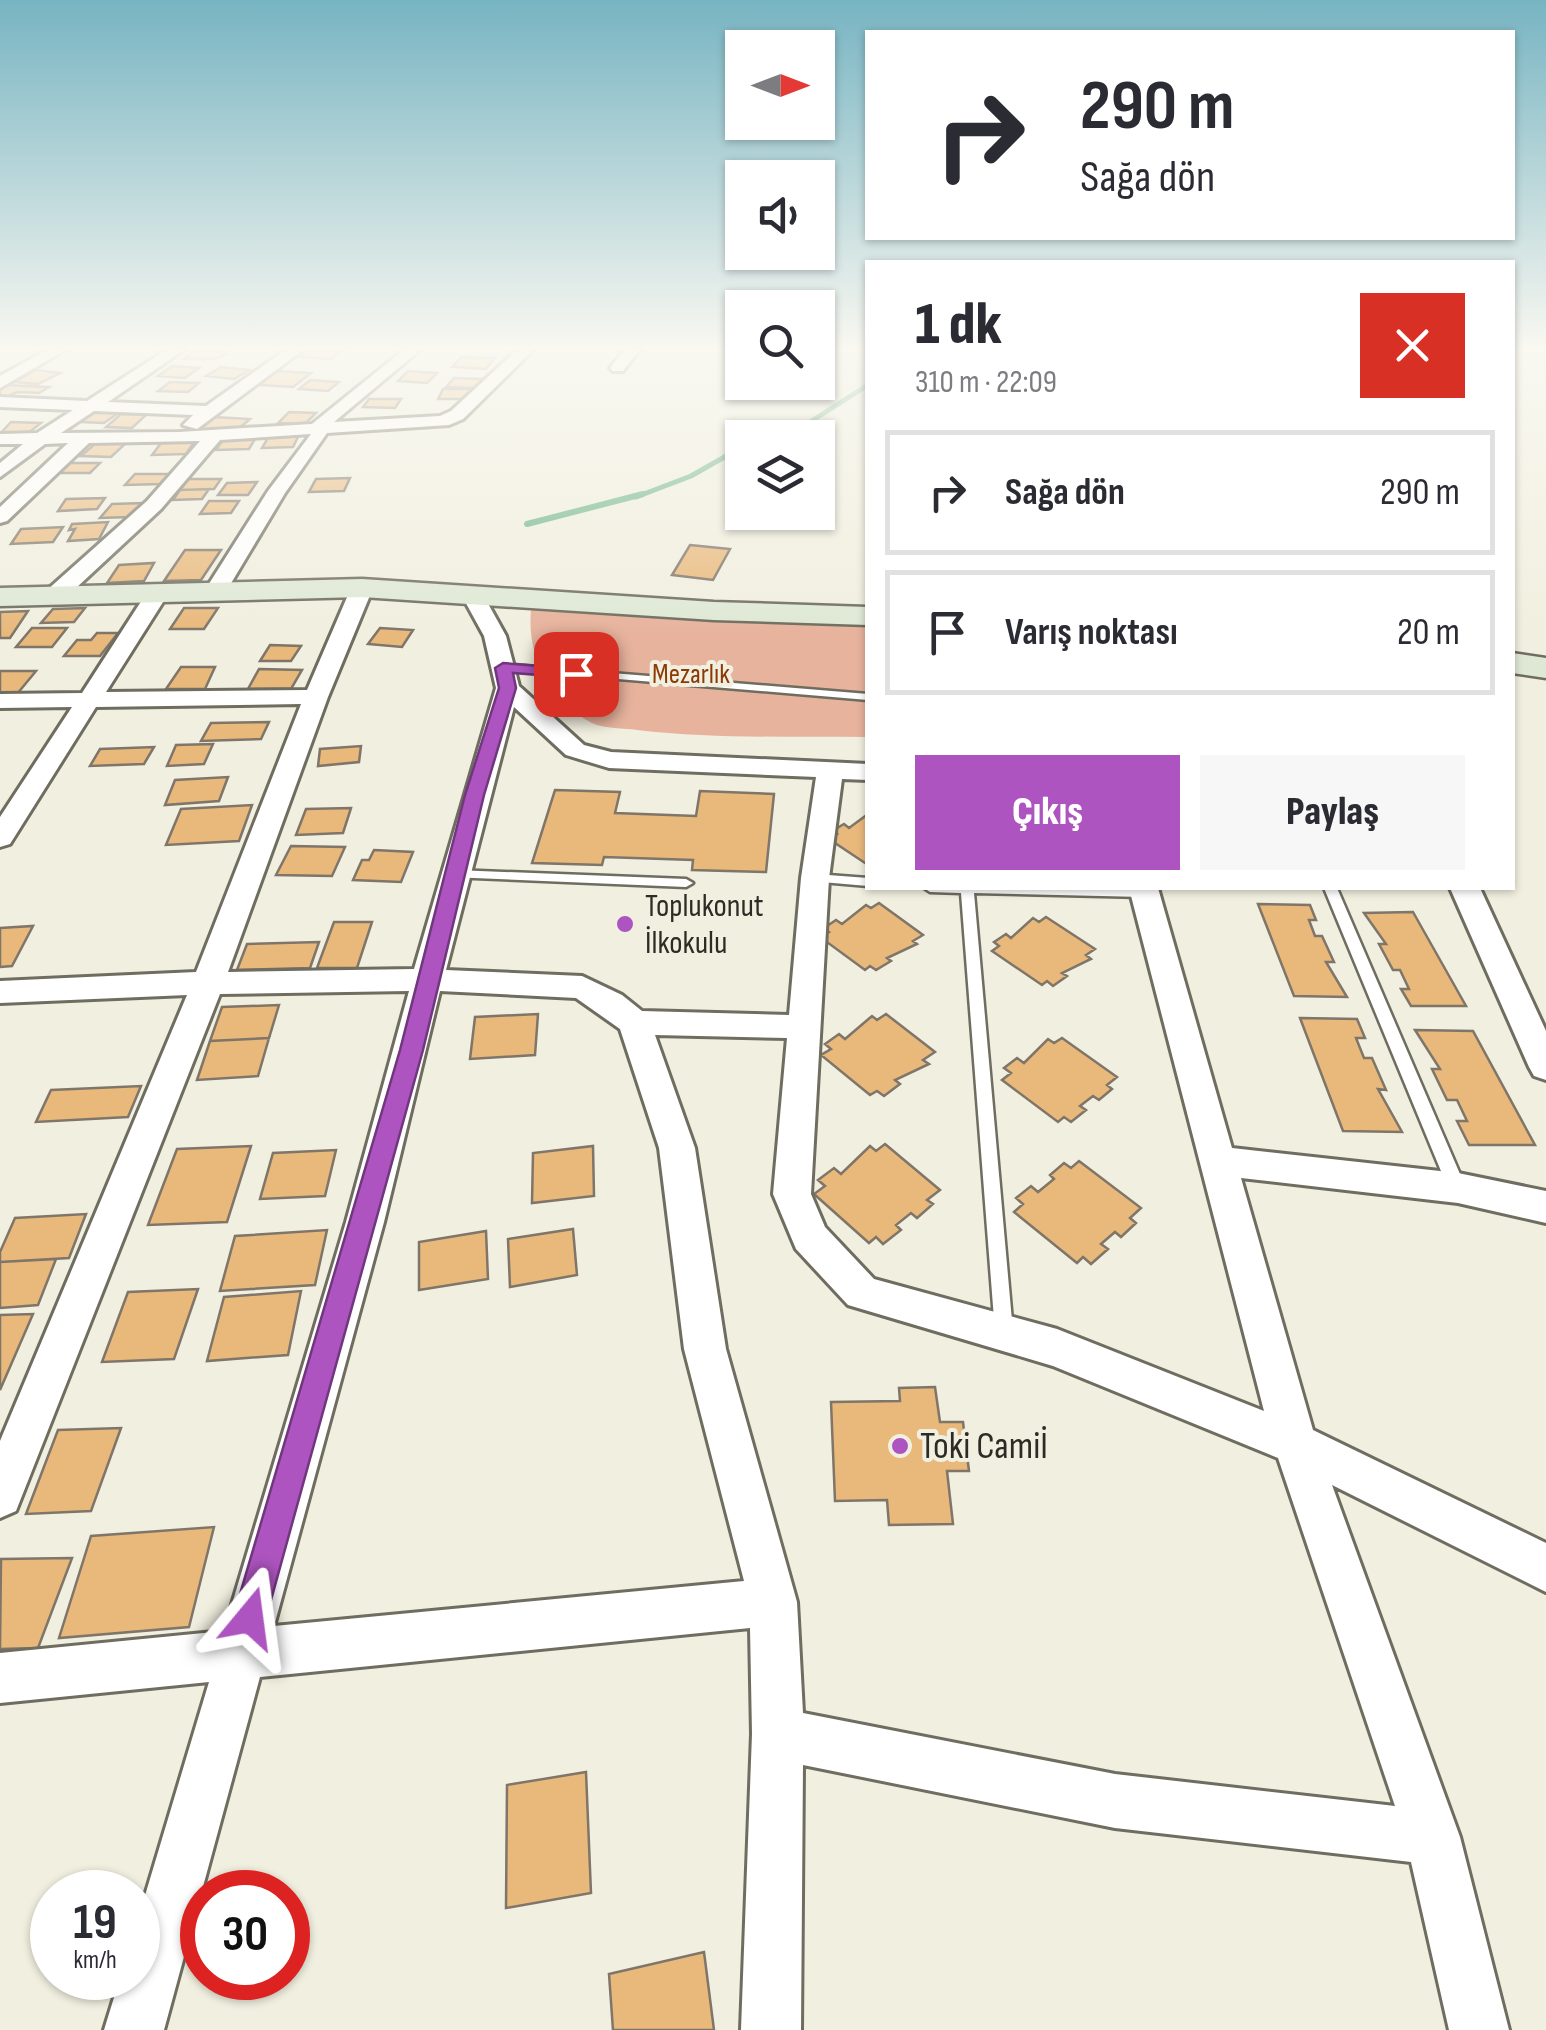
<!DOCTYPE html>
<html lang="tr">
<head>
<meta charset="utf-8">
<style>
	body { margin:0; font-family:"Sofia Sans Condensed",sans-serif; background:#f7f7f7; color:#2b2b33; height:100vh; display:flex; flex-direction:column; font-size:38px; white-space:nowrap }
	* { box-sizing:border-box; margin:0 }
	p { font-size:32px; color:#7c7c81 }
	.icon { flex:none; width:55px; height:55px; fill:none; stroke:currentColor; stroke-width:2; stroke-linecap:round; stroke-linejoin:round }
	.map { position:relative; flex:1; overflow:hidden }
	.details { position:absolute; left:865px; top:260px; width:650px; height:630px; display:flex; flex-direction:column; background:#fff; border-radius:0px; box-shadow:0 2px 8px #0004 }
	.details>* { flex:none }
	.top-card { position:absolute; left:865px; top:30px; width:650px; height:210px; border-radius:0px; box-shadow:0 2px 8px #0004; background:#fff; color:#2b2b33; overflow:hidden }
	.needle { width:65px; rotate:90deg }
	.fabs { position:absolute; left:725px; top:30px; display:grid; gap:20px }
	.fabs a { display:grid; place-items:center; width:110px; height:110px; border-radius:0px; background:#fff; box-shadow:0 2px 8px #0004; font-size:50px }
	.speed { position:absolute; left:30px; top:1870px; display:flex; gap:20px; font-size:50px; font-weight:700; text-align:center }
	.speed>* { display:grid; place-content:center; width:130px; height:130px; border-radius:50%; background:#fff; box-shadow:0 2px 8px #0004; line-height:1 }
	.speed small { font-size:25px; font-weight:400 }
	.speed .limit { border:15px solid #d22; background:#fff; color:#111 }
	.pin { position:absolute; display:grid; place-items:center; width:85px; height:85px; color:#fff; margin:-42px; border-radius:20px; box-shadow:0 5px 15px #0006 }
	.me { position:absolute; width:110px; margin:-55px; rotate:16deg; stroke-linejoin:round; filter:drop-shadow(0 0 8px #0008) }
	.turn { display:flex; align-items:center; gap:35px; height:210px; padding:0 50px; font-size:45px }
	.turn .icon { width:130px; height:130px; stroke-width:2.5 }
	.turn b { display:block; font-size:70px; line-height:85px }
	.round { display:grid; place-items:center; flex:none; width:105px; height:105px; border-radius:0px; background:#f7f7f7 }
	.summary { display:flex; align-items:center; justify-content:space-between; height:170px; padding:0 50px }
	h1 { font-size:60px; font-weight:800; line-height:75px }
	.primary-button { display:flex; gap:20px; margin-top:auto; padding:20px 50px }
	.primary-button a { flex:1; height:115px; border-radius:0px; background:#ae54c0; color:#fff; font-size:40px; font-weight:800; line-height:115px; text-align:center }
	.primary-button a+a { background:#f7f7f7; color:#2b2b33 }
	ul { padding:0; list-style:none }
	li { display:flex; align-items:center; gap:30px; height:125px; margin:0 20px 15px; padding:0 30px; border:5px solid #e1e1e2; border-radius:0px }
	li div { flex:1 }
	li b { display:block; font-size:38px }
	li em { font-style:normal }
	.map>svg:first-child { display:block }
</style>
</head>
<body>
<div class="map">
<svg width="1546" height="2030" viewBox="0 0 1546 2030">
	<rect width="100%" height="100%" fill="#f1efdf"/>
	<path fill="#e7b39d" d="M532,602L867,620V737C791,736 713,739 637,730C624,728 604,729 592,723C547,700 524,651 532,602Z"/>
	<g fill="none" stroke-linecap="round" stroke-linejoin="round">
		<path stroke="#6db489" stroke-width="5" d="M765,438L810,422L868,385
			M636,497L691,476L742,447"/>
		<path stroke="#6db489" stroke-width="6" d="M527,524L643,494"/>
	</g>
	<path fill="#e9b97c" stroke="#7f7569" stroke-width="2.5" d="M309,349H344L331,359L299,357Z
		M194,351L225,352L223,354H228L214,359H184Z
		M461,357L495,358L486,369L452,367Z
		M172,366L199,368L185,378L158,376Z
		M221,367L249,370L234,379L206,376Z
		M36,370L60,373L38,384L14,382Z
		M277,371L311,373L293,387L259,385Z
		M408,371L437,373L427,383L398,381Z
		M454,378L482,379L474,388L446,387Z
		M310,380L339,382L328,391L299,389Z
		M170,382L199,383L188,392L158,391Z
		M7,385L49,387L39,393L17,392L0,400V389Z
		M443,389H473L468,399H438Z
		M369,399H401L395,408L363,407Z
		M93,412L118,413L104,423L78,422Z
		M289,412L316,413L305,424L278,423Z
		M121,414L146,415L132,428L106,427Z
		M214,417L250,419L237,430H193Z
		M11,422L41,423L27,434H0Z
		M299,435L293,447L262,448L269,436Z
		M255,439L249,449L216,450L223,440Z
		M194,442L186,454L152,455L161,443Z
		M96,443L125,444L111,457L81,456Z
		M65,463H100L90,473H55Z
		M135,474H171L162,484L125,485Z
		M350,478L344,491L309,492L316,479Z
		M188,479H221L214,489L180,490Z
		M257,482L248,495H218L227,483Z
		M209,489L202,499L173,500L180,490Z
		M105,498L97,509L58,511L66,499Z
		M209,501H239L231,513L200,514Z
		M143,503L132,517L100,518L112,504Z
		M108,522L99,539L68,541L75,529L69,530L72,524Z
		M63,527L53,542L11,544L21,529Z
		M690,545L730,549L713,580L672,575Z
		M185,550H221L201,580L164,581Z
		M154,563L144,581L107,583L119,565Z
		M85,608L74,622L41,623L53,609Z
		M184,608H218L204,629H170Z
		M28,611L10,638H0V612Z
		M32,628H67L52,647H16Z
		M380,628L413,630L402,647L368,644Z
		M97,633H118L100,656H64L77,640H91Z
		M270,645L301,646L291,661H260Z
		M181,667H215L205,689H166Z
		M259,669L302,670L291,689H248Z
		M0,671H36L17,694H0Z
		M269,722L261,739L201,741L211,723Z
		M213,744L204,764L167,766L176,745Z
		M361,746L359,762L318,766L320,749Z
		M154,747L144,764L90,766L100,749Z
		M228,777L219,801L165,805L175,780Z
		M555,790L620,792L615,813L696,816L700,791L774,794L766,872L692,870L693,860L604,857L602,865L532,863Z
		M252,805L239,841L166,845L181,809Z
		M351,808L343,833L296,835L306,809Z
		M868,814V865L829,839L837,834L832,831L844,824L849,828Z
		M291,846L345,847L332,876L276,875Z
		M374,850L413,852L401,882L353,880L362,860H369Z
		M879,903L923,935L913,941L917,944L887,958L891,961L876,970L870,966L865,970L820,937L829,932L824,928L836,920L842,924L866,905L871,908Z
		M1258,904L1310,905L1316,920H1309L1315,936H1322L1334,962H1326L1347,997L1294,996Z
		M1413,912L1466,1006H1411L1401,989H1409L1400,970H1393L1379,944H1386L1364,913Z
		M1046,917L1095,949L1086,955L1091,959L1062,973L1067,976L1053,986L1047,981L1042,985L992,951L999,946L994,942L1006,934L1011,938L1033,918L1039,922Z
		M334,922H372L357,968H317Z
		M33,926L12,966L0,967V928Z
		M319,942L310,968L237,970L247,944Z
		M279,1005L269,1038L210,1041L222,1007Z
		M538,1014L535,1055L470,1059L475,1017Z
		M886,1014L935,1052L923,1060L929,1064L895,1080L900,1084L884,1096L877,1091L870,1095L821,1055L831,1049L825,1044L839,1034L845,1039L872,1016L877,1020Z
		M1300,1018L1357,1019L1365,1038H1356L1364,1058H1372L1386,1090L1378,1089L1402,1132L1343,1131Z
		M1415,1030L1473,1031L1535,1145H1469L1457,1121H1467L1457,1100H1447L1432,1069H1440Z
		M269,1038L258,1076L197,1080L210,1041Z
		M1062,1038L1117,1077L1107,1085L1112,1089L1099,1100L1093,1096L1080,1106L1086,1110L1071,1122L1064,1117L1058,1122L1002,1080L1011,1073L1004,1068L1017,1058L1024,1063L1048,1039L1054,1043Z
		M141,1086L128,1117L36,1122L51,1090Z
		M885,1144L940,1190L927,1200L933,1204L917,1218L911,1213L896,1225L901,1230L883,1244L876,1237L869,1243L814,1194L825,1186L818,1180L834,1168L841,1174L870,1146L876,1151Z
		M251,1146L227,1222L148,1225L177,1149Z
		M593,1146L594,1196L532,1203L533,1153Z
		M336,1150L325,1196L260,1199L273,1153Z
		M1079,1161L1141,1208L1130,1218L1136,1223L1121,1237L1115,1232L1101,1244L1108,1249L1091,1264L1083,1257L1077,1263L1014,1212L1023,1204L1016,1198L1031,1186L1038,1192L1054,1179L1050,1175L1064,1163L1071,1168Z
		M86,1214L69,1258L0,1262V1252L15,1218Z
		M573,1229L577,1275L510,1287L508,1239Z
		M327,1230L315,1285L220,1291L235,1236Z
		M486,1231L488,1279L419,1290V1242Z
		M56,1259L38,1305L0,1308V1262Z
		M198,1289L174,1359L102,1362L128,1292Z
		M301,1291L288,1355L207,1361L224,1297Z
		M33,1314L0,1390V1315Z
		M935,1387L940,1422H963L969,1471H947L953,1524L889,1525L887,1500L835,1501L831,1402L900,1401L899,1388Z
		M121,1428L91,1511L26,1514L58,1430Z
		M214,1527L189,1627L59,1638L91,1536Z
		M72,1558L38,1648L0,1649L1,1559Z
		M586,1772L591,1893L506,1908L507,1785Z
		M704,1952L714,2030H613L609,1974Z"/>
	<g fill="none" stroke-linecap="round" stroke-linejoin="round">
		<defs>
			<path id="lane" d="M503,664L868,694V700L499,669V665Z
				M455,870L686,879L693,883L686,887L450,877L448,874Z
				M815,874L868,878V886L810,881L808,878Z
				M924,888L1144,889L1151,893L1144,897L974,893L1013,1332L1011,1338L1004,1341L997,1338L995,1332L961,893L930,892Z
				M1324,888H1337L1466,1188L1463,1193L1457,1195L1451,1193L1448,1188Z"/>
			<path id="street" d="M49,349H67L0,388V376Z
				M168,349H185L108,402L206,406L287,349H304L197,429L183,425L193,415L94,411L61,433L179,432L312,424L405,349H421L334,422L440,416L451,411L518,349H534L463,419L449,425L327,433L285,493L224,595H208L205,590L268,491L311,434L220,440L161,509L62,601H46L43,596L46,591L147,501L200,441L89,443L7,521L0,523V507L68,443L45,444L0,477V463L23,444H0V434L37,433L73,410L0,407V397L87,401Z
				M625,349H640L623,371H613L610,368Z
				M362,582L373,588L328,697L228,972L414,969L496,688L484,636L462,596L473,590L481,591L506,636L519,686L584,745L611,752L868,764V780L842,779L829,878L811,1194L825,1227L874,1279L1057,1329L1264,1411L1129,888H1158L1232,1148L1458,1173L1546,1191V1223L1458,1203L1241,1178L1313,1430L1546,1543V1592L1332,1485L1460,1837L1509,2030H1449L1411,1862L1115,1828L803,1765L801,2030H741L752,1734L750,1628L260,1677L164,2030H104L120,1978H138V1919L209,1682L0,1703V1653L224,1631L346,1222L409,991L220,994L16,1511L0,1518V1441L187,995L0,1003V981L196,972L301,704L96,707L10,844L0,847V817L72,707L0,708V694L82,693L151,586L159,585L170,591L106,692L307,690L351,588ZM514,707L566,755L609,768L816,777L801,878L789,1015L642,1011L622,995L582,976L446,970ZM440,991L576,998L620,1029L659,1148L684,1349L744,1581L274,1626L384,1222ZM655,1035L787,1038L773,1194L796,1249L848,1305L1053,1366L1278,1458L1395,1806L1115,1774L803,1713L797,1602L726,1349L695,1148Z
				M1450,888H1480L1546,1031V1080L1534,1076L1529,1067Z"/>
			<path id="secondary" d="M362,579L714,602L868,607V625L714,620L362,597L0,606V588Z
				M1512,653L1546,658V678L1512,673Z"/>
		</defs>
		<use href="#lane" stroke="#6f6d5f" stroke-width="5"/>
		<use href="#street" stroke="#6f6d5f" stroke-width="6"/>
		<use href="#secondary" stroke="#6f6d5f" stroke-width="5"/>
		<use href="#lane" fill="#fff" fill-rule="evenodd"/>
		<use href="#street" fill="#fff" fill-rule="evenodd"/>
		<use href="#secondary" fill="#dfe8d5" fill-rule="evenodd"/>
	</g>
	<linearGradient id="sky" x2="0" y2="1"><stop stop-color="#77b4c2"/><stop offset="0.55" stop-color="#f9f8f1"/><stop offset="1" stop-color="#f9f8f1" stop-opacity="0"/></linearGradient>
	<rect width="1546" height="633" fill="url(#sky)"/>
	<path fill="#ae54c0" stroke="#71377d" stroke-width="2.5" d="M503,663L576,669L584,674L576,678L513,673L516,688L484,795L423,1050L266,1618L261,1630L250,1635L238,1630L233,1618L400,1050L465,795L499,688L495,668Z"/>
	<g fill="#ae54c0" stroke="#f1efdf" stroke-width="4">
		<circle cx="625" cy="924" r="10"/>
		<circle cx="900" cy="1446" r="10"/>
	</g>
	<g text-anchor="middle" dominant-baseline="central" stroke-width="8" stroke-linejoin="round" paint-order="stroke">
		<g font-size="28" fill="#8c3906" stroke="#f1efdf">
			<text x="691" y="674">Mezarlık</text>
		</g>
		<g font-size="32" fill="#2c2b25" stroke="#f1efdf" text-anchor="start">
			<text x="645" y="906">Toplukonut<tspan x="645" dy="37">İlkokulu</tspan></text>
		</g>
		<g font-size="38" fill="#2c2b25" stroke="#f1efdf" text-anchor="start">
			<text x="920" y="1446">Toki Camiİ</text>
		</g>
	</g>
</svg>
<div class="fabs">
<a><svg class="needle" viewBox="-14 -14 28 28"><path d="M0-13l5 13h-10z" fill="#e53935"/><path d="M0 13l5-13h-10z" fill="#7c7c81"/></svg></a>
<a><svg class="icon" aria-label="sound" viewBox="0 0 24 24"><path d="M4 9h4l5-4v14l-5-4H4zM17 9q2 3 0 6"/></svg></a>
<a><svg class="icon" aria-label="search" viewBox="0 0 24 24"><circle cx="10" cy="10" r="6"/><path d="M15 15l6 6"/></svg></a>
<a><svg class="icon" aria-label="layers" viewBox="0 0 24 24"><path d="M12 4l9 5-9 5-9-5zM3 14l9 5 9-5"/></svg></a>
</div>
<div class="speed"><div>19<small>km/h</small></div><div class="limit">30</div></div>
<div class="pin" style="left:576px;top:674px;background:#d93025"><svg class="icon" aria-label="arrive" viewBox="0 0 24 24"><path d="M6 21V4h12l-3 4 3 4H6"/></svg></div>
<svg class="me" style="left:250px;top:1618px" viewBox="-20 -20 40 40"><path d="M0-17L14 15 0 8-14 15z" fill="#ae54c0" stroke="#fff" stroke-width="4"/></svg>
<div class="top-card">
<div class="turn"><svg class="icon" aria-label="right" viewBox="0 0 24 24"><path d="M7 20v-9h11M14 6l5 5-5 5"/></svg><div><b>290 m</b>Sağa dön</div></div>
</div>
<section class="details">
<div class="summary"><div><h1>1 dk</h1><p>310 m · 22:09</p></div><a class="round" style="background:#d93025;color:#fff"><svg class="icon" aria-label="close" viewBox="0 0 24 24"><path d="M6 6l12 12M18 6L6 18"/></svg></a></div>
<ul>
<li><svg class="icon" aria-label="right" viewBox="0 0 24 24"><path d="M7 20v-9h11M14 6l5 5-5 5"/></svg><div><b>Sağa dön</b></div><em>290 m</em></li>
<li><svg class="icon" aria-label="arrive" viewBox="0 0 24 24"><path d="M6 21V4h12l-3 4 3 4H6"/></svg><div><b>Varış noktası</b></div><em>20 m</em></li>
</ul>
<div class="primary-button"><a>Çıkış</a><a>Paylaş</a></div>
</section>
</div>
</body>
</html>
